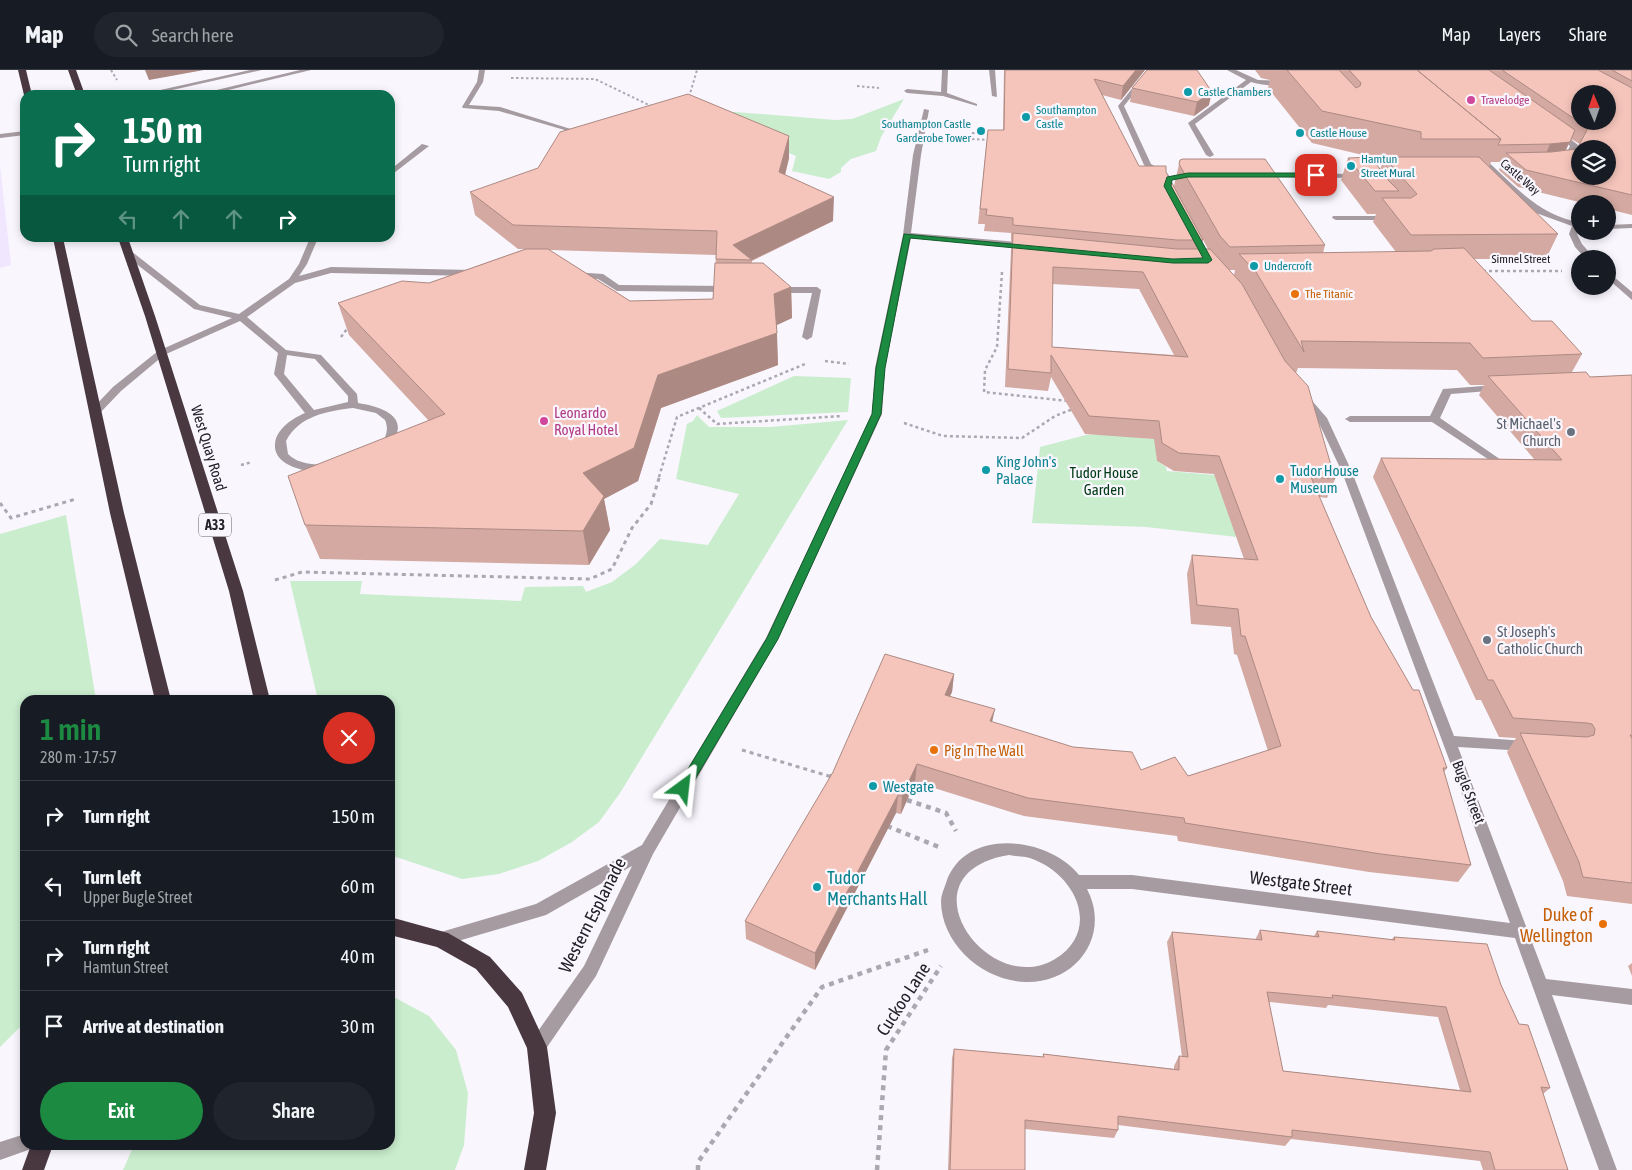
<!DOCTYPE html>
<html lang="en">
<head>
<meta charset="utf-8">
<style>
	body { margin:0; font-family:"Asap Condensed",sans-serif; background:#20242c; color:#f1f3f6; height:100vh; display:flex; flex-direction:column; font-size:19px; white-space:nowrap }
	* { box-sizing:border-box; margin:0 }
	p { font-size:16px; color:#9ea1a6 }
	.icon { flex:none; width:28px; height:28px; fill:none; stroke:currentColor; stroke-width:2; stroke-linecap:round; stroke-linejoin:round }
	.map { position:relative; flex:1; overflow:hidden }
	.side { position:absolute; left:20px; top:625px; width:375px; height:455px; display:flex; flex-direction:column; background:#171b24; border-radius:15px; box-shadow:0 2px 8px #0003 }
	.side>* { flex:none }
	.top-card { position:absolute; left:20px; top:20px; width:375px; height:152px; border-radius:15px; box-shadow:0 2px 8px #0003; background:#0b6e4f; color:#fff; overflow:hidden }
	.needle { width:32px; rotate:358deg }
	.tools { position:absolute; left:1571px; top:15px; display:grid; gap:10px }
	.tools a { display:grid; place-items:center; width:45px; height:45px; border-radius:50%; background:#171b24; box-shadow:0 2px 8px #0003; font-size:25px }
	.pin { position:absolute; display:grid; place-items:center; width:42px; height:42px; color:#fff; margin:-21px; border-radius:10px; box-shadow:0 2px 8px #0006 }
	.me { position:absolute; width:55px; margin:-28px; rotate:30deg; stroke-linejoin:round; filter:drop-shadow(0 0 4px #0008) }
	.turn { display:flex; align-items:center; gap:18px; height:105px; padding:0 20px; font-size:22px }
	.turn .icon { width:65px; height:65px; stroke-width:2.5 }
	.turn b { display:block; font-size:35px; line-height:42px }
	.lanes { display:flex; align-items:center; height:48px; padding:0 20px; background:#0003; justify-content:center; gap:25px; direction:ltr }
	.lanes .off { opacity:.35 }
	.round { display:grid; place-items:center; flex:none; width:52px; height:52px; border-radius:26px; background:#20242c }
	.summary { display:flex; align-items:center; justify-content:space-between; height:85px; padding:0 20px }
	h1 { font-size:30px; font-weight:600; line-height:38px; color:#1d8a42 }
	.cta { display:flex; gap:10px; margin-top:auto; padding:10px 20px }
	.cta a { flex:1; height:58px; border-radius:30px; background:#1d8a42; color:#fff; font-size:20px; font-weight:600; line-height:58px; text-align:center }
	.cta a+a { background:#20242c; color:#f1f3f6 }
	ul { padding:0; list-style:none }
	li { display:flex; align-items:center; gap:15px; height:70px; padding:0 20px; border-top:1px solid #363941 }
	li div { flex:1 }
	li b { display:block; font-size:19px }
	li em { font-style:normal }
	header { display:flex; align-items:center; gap:30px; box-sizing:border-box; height:70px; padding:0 25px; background:#171b24; border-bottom:1px solid #363941 }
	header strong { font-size:24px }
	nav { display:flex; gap:28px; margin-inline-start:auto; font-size:18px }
	.search { width:350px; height:45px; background:#20242c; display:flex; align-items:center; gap:12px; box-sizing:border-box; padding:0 18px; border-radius:28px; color:#9ea1a6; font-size:19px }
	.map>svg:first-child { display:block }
</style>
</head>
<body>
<header>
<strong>Map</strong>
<div class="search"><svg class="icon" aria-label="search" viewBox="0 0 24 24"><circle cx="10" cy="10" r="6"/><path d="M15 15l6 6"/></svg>Search here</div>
<nav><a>Map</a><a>Layers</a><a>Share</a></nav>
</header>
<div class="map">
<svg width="1632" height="1100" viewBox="0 0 1632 1100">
	<rect width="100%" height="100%" fill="#f9f6fe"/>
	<path fill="#f0e7fe" d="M0,95L11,195L0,198Z"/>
	<path fill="#caedce" d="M904,29L881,67L876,81L851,89L841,98V102L829,109L792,101L796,86L703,47L714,42H736L835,50L852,49Z
		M794,306L851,308L848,342L721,348L717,341Z
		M697,345L709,357H771L848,350L620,723L599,752L572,772L538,791L499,804L462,809L390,785V630H318L290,511H362L360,524L521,531L525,517L583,516L586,522L612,512L636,494L660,469L708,475L739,424L676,409L687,354L693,351Z
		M1104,364L1163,370L1156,383L1157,391L1166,397L1167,401L1215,405L1237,467L1146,457L1032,453L1040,377L1086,365Z
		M66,445L96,630H25V952L0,977V464Z
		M390,925L429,946L456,980L468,1023L464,1075L455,1100H123L134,1075H390Z"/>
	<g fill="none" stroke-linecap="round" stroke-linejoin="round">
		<path stroke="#aba8b0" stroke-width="2" stroke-dasharray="2.5 2.5" stroke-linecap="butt" d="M111,0L117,10
			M511,8L595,9L653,37
			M857,16L879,18
			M689,27L697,0
			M972,63L991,64
			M972,69L989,70"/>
		<path stroke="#aba8b0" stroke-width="2.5" stroke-dasharray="3 3" stroke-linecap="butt" d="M1483,201H1562
			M1002,202L997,277L985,300L984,322L1068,331
			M341,267L349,256
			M825,291L849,294
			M699,338L717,354L842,346
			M904,353L943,366L1022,368L1055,346L1073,339
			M241,395L252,392
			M659,407L677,347L805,294"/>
		<path stroke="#aba8b0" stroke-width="3" stroke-dasharray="4 4" stroke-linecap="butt" d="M0,433L11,448L76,429
			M275,510L302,502L590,509L612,499L632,458L651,434L660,405
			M742,680L832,707"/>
		<path stroke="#aba8b0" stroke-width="4.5" stroke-dasharray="5 5" stroke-linecap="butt" d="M829,706L832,707
			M907,730L946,743L956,761
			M887,756L939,777
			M698,1100V1092L822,917L928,880
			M877,1100L886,980L941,896"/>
		<path fill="#a59ba0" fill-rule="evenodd" d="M250,0H262L150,25H138Z
			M300,0H311L208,25H196Z
			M479,0H485L483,12L469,35L500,37L574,60L568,61L499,41L463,38L462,37L477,12Z
			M942,0H948L947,23L977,34V36L943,26L907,23L904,21L907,19L941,22Z
			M989,0H995L997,27L992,26Z
			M1147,0H1153L1124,36L1151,94L1168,104L1169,106L1165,108L1144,95L1118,36Z
			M1227,0H1236L1258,10L1286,11L1289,13C1280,18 1262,15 1251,12L1195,54L1214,85L1210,87L1206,85L1188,53L1246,10Z
			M924,39L929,40L921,85L911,163L1029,173L1033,176L1029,179L911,168L885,298L882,344L778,569L653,784L596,906L543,983L537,985L531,983L528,977L531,971L584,896L632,796L546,845L441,876L435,874L433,869L435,864L441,862L536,834L642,775L766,568L872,344L875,298L903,165L913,85Z
			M25,61V65L0,68V64Z
			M1554,61H1560L1578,75L1569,94H1563L1559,92L1563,90L1570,76L1554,65Z
			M422,74L429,76L390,106V100Z
			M1475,85H1481C1510,111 1539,147 1580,152L1577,164L1582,174L1595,189H1586L1575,177L1569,164L1572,156L1536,143L1475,89Z
			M1258,103L1359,104L1363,106L1359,108L1261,107L1257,105Z
			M1333,146H1390L1394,148L1390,150H1336L1332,148Z
			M1632,154V158L1608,159V155Z
			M310,168H318L307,194L299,206L331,197L473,200L477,203L473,206L331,203L295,213L247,247L286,280L321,285L357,324L358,333C457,348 348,425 289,395C281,391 274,384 275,374C276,359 293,348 305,343L274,304L278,283L240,251L164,285L121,321L100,343H92V339L113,317L158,281L232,248L194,239L125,185V181H131L200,235L239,244L289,209L299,194ZM287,285L315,289L348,326V332L314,340L284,304ZM353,338L376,343L385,350C401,387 311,409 288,384L286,371C299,346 327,341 353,338Z
			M573,202L603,204L619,215L729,216L733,219L729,222L617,221L598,209L570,207V203Z
			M1608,202L1632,222V230L1608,209Z
			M817,217L821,220L812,267L807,270L802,267L812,223H774L770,220L774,217Z
			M1497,315L1502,318L1501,320L1451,324L1440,348L1507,394L1508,396L1503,399L1432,352H1350L1345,349L1350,346H1430L1443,319Z
			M1303,324L1307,325L1327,348L1352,402L1454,666L1527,671L1532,672L1534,676L1532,680L1527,681L1458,677L1546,909L1632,919V935L1552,925L1617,1100H1599L1515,868L1132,819H1087C1111,865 1077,913 1026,912C983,911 941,874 941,831C941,825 944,819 946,813C964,757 1048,766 1079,805H1132L1510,853L1342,402L1317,349L1298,327ZM1009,785C1018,787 1027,786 1035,790C1077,807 1101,861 1055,889C988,930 898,803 1009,785Z
			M25,1064V1075H33L31,1079L0,1090V1072Z"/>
		<path fill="#4a3841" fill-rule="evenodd" d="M18,0H26L32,25H24Z
			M68,0H76L85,25H77Z
			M53,168H63L124,443L171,630H155L110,443Z
			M118,168H128L155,246L243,521L270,630H254L229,521L145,246Z
			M390,847L448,863L490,887L522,923L547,977L556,1043L546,1100H524L534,1043L527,978L508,937L476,899L437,877L390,865Z
			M31,1075H53L44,1100H22Z"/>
	</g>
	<path fill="#d3a9a1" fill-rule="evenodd" d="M1004,0H1145L1121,30L1102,25L1139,96L1166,102L1203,170L1201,179H1208L1174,116L1180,90L1325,175L1323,183L1396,182L1373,152L1376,144H1367L1341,110L1348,88L1380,99L1384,90L1312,73L1268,18L1270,10L1261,8L1255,0H1632V145L1608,139V134H1587L1518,117L1499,100L1502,92H1491L1489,97L1558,164L1546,189H1474L1532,251L1582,284L1572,302L1590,307L1632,305V834L1567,826L1563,811L1507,682L1516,668L1499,667L1481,630H1476L1373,407L1381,388L1534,389L1479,325L1484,315H1470L1457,300L1298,298L1296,303L1335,409L1327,428L1319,427L1371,547L1447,698L1444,702L1471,795L1458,812L1369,802L1178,771L1177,766L1024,746L915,712L901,744L896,743L815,900L746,869L745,851L954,604L952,622L950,626L992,652L1141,700L1188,706L1268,681L1237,585L1234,584L1231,557L1191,554L1187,504L1192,485L1244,489L1214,404L1174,401L1157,391L1154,369L1085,364L1051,307L1048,321L1005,317L1011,180L1012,171H1011V163L984,161L985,154H978L988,60H1003ZM1571,69L1580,74L1577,79L1566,80ZM1229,200H1235L1234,205ZM1052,214L1139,219L1174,285L1052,277Z
		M1147,0L1209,35L1194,46L1130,32L1132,18Z
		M789,66V88L785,105L833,151L752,191V193L791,217L792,248L776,255L778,295L661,338L638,411L604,429L610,460L589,495L320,489L305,455L429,351L349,265L338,233L429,213L525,179H518L475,145L470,122ZM549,180L716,185L713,229L630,231Z
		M1260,860L1314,866L1317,861L1391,870L1394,867L1501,915L1519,954L1550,1018L1543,1024L1568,1100H1483L1480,1091L1291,1069L1285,1076L1118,1055V1060L1114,1068L1025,1059V1100H948L952,988L954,979L1043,987V984L1174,999V996L1179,986L1182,987L1167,872L1172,862L1255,870ZM1269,932L1326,938L1328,935L1438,947L1460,1020L1283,1001Z
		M1632,893V906L1628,896Z"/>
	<path fill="#ac8a83" d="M145,0H204L149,10Z
		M1136,0H1145L1121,30L1123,16Z
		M1212,22L1209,35L1194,46L1197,32Z
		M1575,60L1562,88L1543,91L1550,74Z
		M789,66V88L780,125L779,102Z
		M834,127L833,151L752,190L733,175Z
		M791,217L792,248L775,256L774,224Z
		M777,263L778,295L661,338L638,411L604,429L610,460L589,495L583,461V403L658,305Z
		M954,604L952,622L942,643L945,625Z
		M995,639L991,657L990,651Z
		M917,694L915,712L901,744L902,726Z
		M898,725L896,743L815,900V883Z"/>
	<path fill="#f5c5bb" stroke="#ac8a83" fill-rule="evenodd" d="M1005,0H1136L1123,16L1094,9L1139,96H1166V102L1203,170H1177L1013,155V148L986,145L987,139H980L988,60H1004Z
		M1147,0H1197L1212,22L1197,32L1132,18Z
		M1287,0H1339L1356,18L1360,16L1361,13L1349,0H1417L1501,69H1421V62L1322,41Z
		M1417,0H1489L1575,60L1570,72L1550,74L1498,75L1501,69Z
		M1502,0H1598L1632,18V125L1526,100L1506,83L1551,82L1577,79L1588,58ZM1580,24H1608V51H1580ZM1580,79H1608V106H1580Z
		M1612,0H1632V11Z
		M688,24L789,66L779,102L834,127L733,175L752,190L716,189L717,161L513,155L470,122L538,98L560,62Z
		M1371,87L1389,111L1399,121H1375L1348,88Z
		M1384,87H1479L1558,164L1411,165L1382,128H1411L1417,124Z
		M1183,89H1265L1325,175L1230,177L1220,166L1179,94L1180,90Z
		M1013,163L1177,179H1210L1242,214L1285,291L1308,316L1335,409L1311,407L1371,547L1413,620H1419L1447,698H1443L1471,795L1381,784L1185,753L1184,748L1028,728L917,694L902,726L898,725L815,883L745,851L833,702L885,584L954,604L945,625L995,639L990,651L1073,677L1132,682L1141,700L1175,687L1188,706L1281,676L1245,566H1241L1238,539L1197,535L1192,485L1258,490L1219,386L1179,383L1162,373L1159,351L1089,346L1051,285V303L1008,299ZM1053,197L1143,202L1188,287L1052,277Z
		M1464,178L1532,251H1552L1582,284L1483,288L1470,273L1301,271L1304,282L1256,202L1239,184L1431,181L1434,179Z
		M526,179H548L630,231L713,229L715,193H763L791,217L774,224L777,263L658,305L634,378L583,403L604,426L583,461L305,455L288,406L445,344L338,233L402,211L429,213Z
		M1586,302L1590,307L1632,305V665H1630L1632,669V813L1583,807L1579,792L1520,663L1587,667L1594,665L1595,659L1592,654L1587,653L1513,648L1493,610H1488L1381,388L1562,390L1488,306Z
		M1260,860L1319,867L1317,861L1395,870L1394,867L1487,874L1501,915L1519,954L1528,955L1550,1018L1541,1017L1568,1100H1495L1490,1082L1292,1060V1067L1118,1046V1060L1025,1050V1100H950L954,979L1044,987L1043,984L1179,1000V986L1188,987L1172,862L1262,870ZM1267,922L1333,928L1332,925L1446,937L1471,1022L1283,1001Z"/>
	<path fill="#1d8a42" stroke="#135a2b" d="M1188,103H1316L1320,105L1316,107H1188L1172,110L1171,116L1212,190L1208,193H1173L910,168L885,298L881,344L778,569L688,721L683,723L679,721L677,718L679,714L767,568L872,344L876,298L904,164L1173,189L1203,188L1164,116L1167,107Z"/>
	<g fill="#0f9aa8" stroke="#f9f6fe" stroke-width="2">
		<circle cx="1188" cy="22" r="5"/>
		<circle cx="1026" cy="47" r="5"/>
		<circle cx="981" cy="61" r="5"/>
		<circle cx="1300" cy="63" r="5"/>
		<circle cx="1351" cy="96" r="5"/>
		<circle cx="1254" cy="196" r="5"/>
		<circle cx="986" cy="400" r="5"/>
		<circle cx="1280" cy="409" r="5"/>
		<circle cx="873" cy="716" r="5"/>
		<circle cx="817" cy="817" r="5"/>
	</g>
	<g fill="#d1479c" stroke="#f9f6fe" stroke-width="2">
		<circle cx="1471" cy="30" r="5"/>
		<circle cx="544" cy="351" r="5"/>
	</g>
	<g fill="#e8710a" stroke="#f9f6fe" stroke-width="2">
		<circle cx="1295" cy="224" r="5"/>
		<circle cx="934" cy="680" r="5"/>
		<circle cx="1603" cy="854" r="5"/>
	</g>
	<g fill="#6b7280" stroke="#f9f6fe" stroke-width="2">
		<circle cx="1571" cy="362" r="5"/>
		<circle cx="1487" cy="570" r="5"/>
	</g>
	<g text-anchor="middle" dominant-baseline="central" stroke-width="4.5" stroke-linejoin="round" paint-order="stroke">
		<g font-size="12" fill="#0d838f" stroke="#f9f6fe" text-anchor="start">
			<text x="1198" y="22">Castle Chambers</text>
			<text x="1036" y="40">Southampton<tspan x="1036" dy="14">Castle</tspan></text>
			<text x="971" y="54" text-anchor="end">Southampton Castle<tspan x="971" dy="14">Garderobe Tower</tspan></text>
			<text x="1310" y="63">Castle House</text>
			<text x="1361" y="89">Hamtun<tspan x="1361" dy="14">Street Mural</tspan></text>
			<text x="1264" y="196">Undercroft</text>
		</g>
		<g font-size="12" fill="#b23c85" stroke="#f9f6fe" text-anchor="start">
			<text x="1481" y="30">Travelodge</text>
		</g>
		<g font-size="12" fill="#242128" stroke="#f9f6fe">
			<text transform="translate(1520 107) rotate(41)">Castle Way</text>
			<text x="1521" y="189">Simnel Street</text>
		</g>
		<g font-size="12" fill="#c56008" stroke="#f9f6fe" text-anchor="start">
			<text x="1305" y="224">The Titanic</text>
		</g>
		<rect fill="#f9f6fe" stroke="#646168" stroke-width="1" x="199" y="443.5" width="32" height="23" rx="4"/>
		<g font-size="14" font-weight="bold" fill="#242128">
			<text x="215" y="455">A33</text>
		</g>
		<g font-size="15" fill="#b23c85" stroke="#f9f6fe" text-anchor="start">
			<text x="554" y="342">Leonardo<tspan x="554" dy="17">Royal Hotel</tspan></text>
		</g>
		<g font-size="15" fill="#5b616d" stroke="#f9f6fe" text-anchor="end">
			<text x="1561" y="353">St Michael's<tspan x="1561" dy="17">Church</tspan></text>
			<text x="1497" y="561" text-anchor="start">St Joseph's<tspan x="1497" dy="17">Catholic Church</tspan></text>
		</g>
		<g font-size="15" fill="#242128" stroke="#f9f6fe">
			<text transform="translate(209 378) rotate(73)">West Quay Road</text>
			<text transform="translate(1469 722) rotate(69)">Bugle Street</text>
		</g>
		<g font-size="15" fill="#0d838f" stroke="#f9f6fe" text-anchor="start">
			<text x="996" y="391">King John's<tspan x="996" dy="17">Palace</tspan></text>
			<text x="1290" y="400">Tudor House<tspan x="1290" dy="17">Museum</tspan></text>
			<text x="883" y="716">Westgate</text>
		</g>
		<g font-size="15" fill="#003a12" stroke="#f9f6fe">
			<text x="1104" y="402">Tudor House<tspan x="1104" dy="17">Garden</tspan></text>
		</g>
		<g font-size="15" fill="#c56008" stroke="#f9f6fe" text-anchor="start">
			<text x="944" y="680">Pig In The Wall</text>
		</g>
		<g font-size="18" fill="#0d838f" stroke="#f9f6fe" text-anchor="start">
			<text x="827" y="807">Tudor<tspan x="827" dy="21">Merchants Hall</tspan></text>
		</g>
		<g font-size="18" fill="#242128" stroke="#f9f6fe">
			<text transform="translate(1301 813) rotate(7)">Westgate Street</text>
			<text transform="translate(592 845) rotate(-63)">Western Esplanade</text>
			<text transform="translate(903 929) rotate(-57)">Cuckoo Lane</text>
		</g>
		<g font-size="18" fill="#c56008" stroke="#f9f6fe" text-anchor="end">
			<text x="1593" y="844">Duke of<tspan x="1593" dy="21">Wellington</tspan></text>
		</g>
	</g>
</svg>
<div class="tools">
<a><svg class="needle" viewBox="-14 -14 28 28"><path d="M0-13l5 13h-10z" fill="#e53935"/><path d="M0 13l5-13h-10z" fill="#9ea1a6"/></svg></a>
<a><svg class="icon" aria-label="layers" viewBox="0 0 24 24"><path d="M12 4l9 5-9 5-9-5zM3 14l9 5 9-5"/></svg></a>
<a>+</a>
<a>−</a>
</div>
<div class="pin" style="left:1316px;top:105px;background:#d93025"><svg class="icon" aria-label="arrive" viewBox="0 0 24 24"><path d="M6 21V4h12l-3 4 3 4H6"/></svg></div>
<svg class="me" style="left:683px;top:718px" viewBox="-20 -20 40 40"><path d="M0-17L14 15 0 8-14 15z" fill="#1d8a42" stroke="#fff" stroke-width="4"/></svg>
<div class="top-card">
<div class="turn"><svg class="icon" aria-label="right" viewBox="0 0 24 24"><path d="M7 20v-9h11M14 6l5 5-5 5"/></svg><div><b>150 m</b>Turn right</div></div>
<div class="lanes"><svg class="icon off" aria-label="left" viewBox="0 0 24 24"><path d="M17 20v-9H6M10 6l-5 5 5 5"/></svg><svg class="icon off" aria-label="ahead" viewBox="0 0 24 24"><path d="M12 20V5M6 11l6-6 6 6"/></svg><svg class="icon off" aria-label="ahead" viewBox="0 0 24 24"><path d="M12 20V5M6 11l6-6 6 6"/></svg><svg class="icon" aria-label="right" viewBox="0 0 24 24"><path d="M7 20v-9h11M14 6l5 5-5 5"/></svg></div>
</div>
<section class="side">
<div class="summary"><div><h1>1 min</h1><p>280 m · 17:57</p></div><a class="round" style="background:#d93025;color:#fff"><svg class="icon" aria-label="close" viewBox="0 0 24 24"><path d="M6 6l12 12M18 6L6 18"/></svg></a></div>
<ul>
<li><svg class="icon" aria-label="right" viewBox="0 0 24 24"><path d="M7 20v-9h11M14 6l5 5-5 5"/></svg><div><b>Turn right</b></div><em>150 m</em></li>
<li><svg class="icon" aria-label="left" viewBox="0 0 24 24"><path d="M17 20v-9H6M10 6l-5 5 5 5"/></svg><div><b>Turn left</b><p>Upper Bugle Street</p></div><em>60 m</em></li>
<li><svg class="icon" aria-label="right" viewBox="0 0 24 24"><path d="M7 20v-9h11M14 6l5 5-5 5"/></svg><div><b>Turn right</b><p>Hamtun Street</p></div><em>40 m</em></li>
<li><svg class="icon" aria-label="arrive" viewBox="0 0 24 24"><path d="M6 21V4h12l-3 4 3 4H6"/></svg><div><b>Arrive at destination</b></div><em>30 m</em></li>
</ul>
<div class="cta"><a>Exit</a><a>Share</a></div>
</section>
</div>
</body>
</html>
